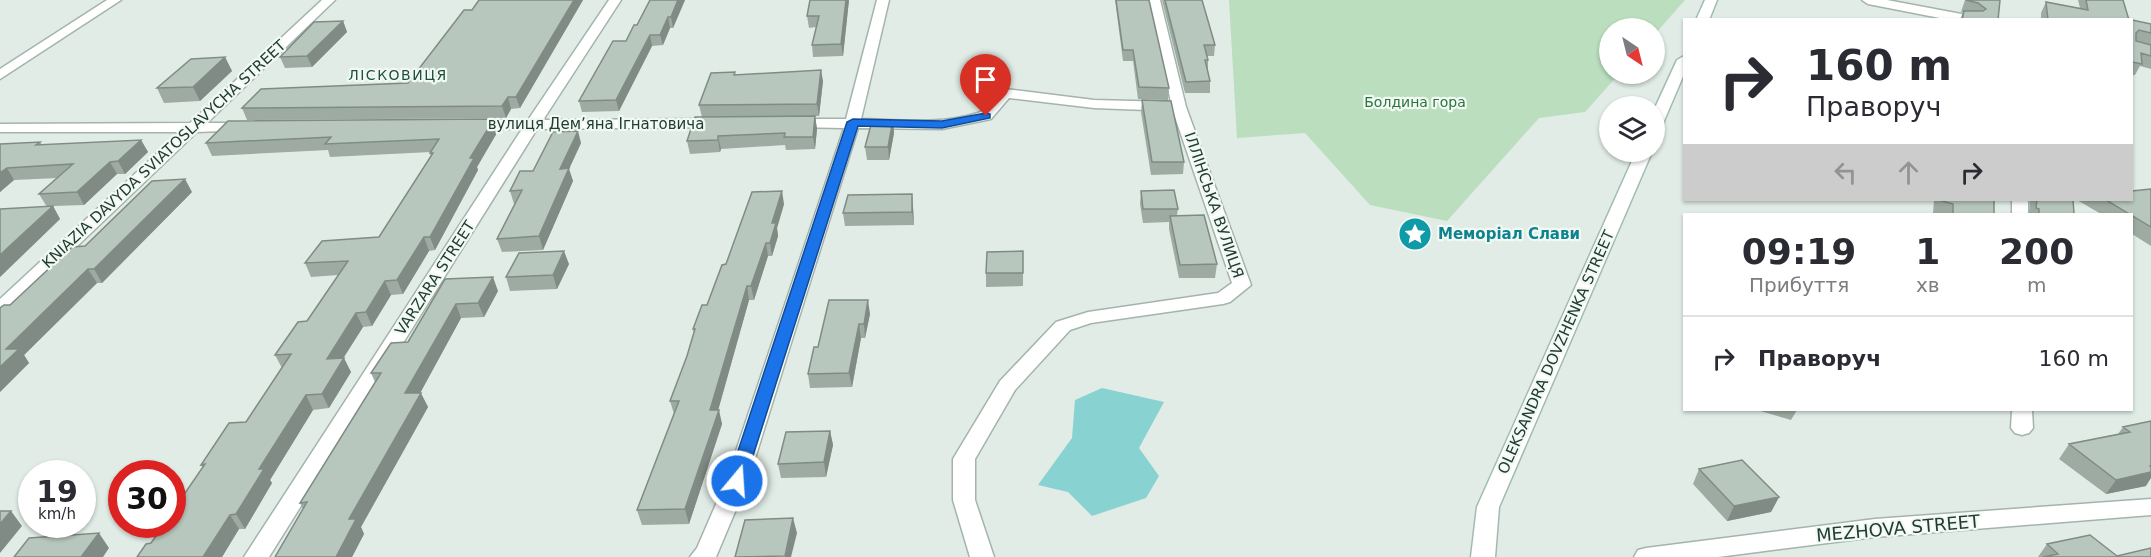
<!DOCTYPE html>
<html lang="uk">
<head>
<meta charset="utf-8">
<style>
	body { margin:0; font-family:"DejaVu Sans",sans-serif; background:#f7f7f7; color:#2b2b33; height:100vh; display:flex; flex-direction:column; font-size:22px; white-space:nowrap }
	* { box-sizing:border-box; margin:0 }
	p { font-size:20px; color:#7c7c81 }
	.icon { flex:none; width:33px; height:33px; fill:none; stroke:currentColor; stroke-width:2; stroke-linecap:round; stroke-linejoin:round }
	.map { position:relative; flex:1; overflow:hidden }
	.drawer { position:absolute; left:1683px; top:213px; width:450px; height:198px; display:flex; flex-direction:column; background:#fff; border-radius:0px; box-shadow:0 2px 4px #0004 }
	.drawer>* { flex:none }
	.guide { position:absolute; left:1683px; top:18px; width:450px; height:183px; border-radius:0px; box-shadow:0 2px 4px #0004; background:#fff; color:#2b2b33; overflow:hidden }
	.needle { width:39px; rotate:145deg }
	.controls { position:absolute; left:1599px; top:18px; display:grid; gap:12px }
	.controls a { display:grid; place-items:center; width:66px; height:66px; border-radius:50%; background:#fff; box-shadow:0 2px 4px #0004; font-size:30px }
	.speed { position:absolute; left:18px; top:460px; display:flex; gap:12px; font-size:30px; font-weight:700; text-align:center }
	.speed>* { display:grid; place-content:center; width:78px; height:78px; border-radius:50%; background:#fff; box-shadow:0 2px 4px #0004; line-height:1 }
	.speed small { font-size:15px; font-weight:400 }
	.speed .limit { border:9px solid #d22; background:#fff; color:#111 }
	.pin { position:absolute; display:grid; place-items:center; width:51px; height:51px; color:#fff; margin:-62px -26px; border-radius:50% 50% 50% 0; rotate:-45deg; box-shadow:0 0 6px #0007 }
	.pin .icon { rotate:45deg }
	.me { position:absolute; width:66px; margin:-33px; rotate:18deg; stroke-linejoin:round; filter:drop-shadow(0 0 4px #0008) }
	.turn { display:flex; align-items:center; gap:21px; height:126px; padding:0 24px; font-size:27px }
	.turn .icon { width:78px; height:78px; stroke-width:2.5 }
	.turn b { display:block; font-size:42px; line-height:51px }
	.lanes { display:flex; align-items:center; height:57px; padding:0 24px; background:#0003; justify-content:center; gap:30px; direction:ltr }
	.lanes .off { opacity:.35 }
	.eta { display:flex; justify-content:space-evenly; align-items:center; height:102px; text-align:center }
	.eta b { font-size:36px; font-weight:700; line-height:42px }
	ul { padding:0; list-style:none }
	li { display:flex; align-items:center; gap:18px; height:84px; padding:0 24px; border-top:2px solid #e1e1e2 }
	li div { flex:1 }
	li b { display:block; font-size:22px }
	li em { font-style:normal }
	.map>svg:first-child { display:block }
</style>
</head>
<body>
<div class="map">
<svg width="2151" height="557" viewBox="0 0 2151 557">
	<rect width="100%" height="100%" fill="#e1ece6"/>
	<path fill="#badebe" d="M1229,0H1685L1655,34L1654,28H1610V74H1619L1585,112L1539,118L1447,221L1370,205L1305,133L1237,138Z"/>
	<path fill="#88d2d2" d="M1102,388L1164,402L1139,448L1159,476L1146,498L1092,516L1068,492L1038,485L1072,438L1075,400Z"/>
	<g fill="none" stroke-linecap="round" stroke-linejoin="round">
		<defs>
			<path id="minor" d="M107,0H121L0,79V69Z
				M322,0H335L207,123H245L250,124L252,127L250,130L197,132L7,313L0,315V299L180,132H0V124L190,123Z
				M609,0H621L543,120L716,119L723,123L716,127L537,129L269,557H244L522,129H473L466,125L473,121L528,120Z
				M877,0H889L861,119C899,120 941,125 978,113C990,109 993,92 1005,89L1094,100L1171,102L1148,0H1160L1186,107L1251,285L1230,302L1223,304L1091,323L1070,330L1015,390L975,459V500L994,557H970L953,500V459L1000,381L1056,322L1088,312L1218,293L1232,283L1173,111L1094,108L1009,98L991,119L942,129L858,128L748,481L716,557H690L697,548L726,481L844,128L791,127L784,123L791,119H846Z
				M1862,0H1887L1972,16L1978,20H1950L1868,4Z
				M2012,200H2028V214H2012Z
				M2012,410H2032L2033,428L2029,433L2022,435L2015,433L2011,428Z
				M2151,499V515L1875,537L1718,557H1634L1638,550L1646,548L1875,519Z"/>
			<path id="secondary" d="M1705,0H1717L1709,20H1696Z
				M1684,56V74L1661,128L1654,132V110L1677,60Z
				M1636,152H1652L1499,507L1495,557H1471L1477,507Z"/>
		</defs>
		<use href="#minor" stroke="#a4b4ac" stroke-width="3"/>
		<use href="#secondary" stroke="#a2bbaf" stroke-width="3"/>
		<use href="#minor" fill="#fff" fill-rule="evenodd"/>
		<use href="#secondary" fill="#fff" fill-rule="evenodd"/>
	</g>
	<path fill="#9daba3" d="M479,0H583L520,108L511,109L506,118L247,120L242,108L408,83L472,10Z
		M650,0H685L673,28H670L663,45L652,46L619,111L582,112L579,101L626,41L637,25Z
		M810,0H849L843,56L813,57L812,45L816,27L809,28L807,16Z
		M1115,0H1149L1169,88L1168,100L1138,99L1133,61H1123Z
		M1162,0H1202L1215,45L1214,56H1207L1208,60V71L1210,81V93H1185Z
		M1965,0H2000L1998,20H1960L1963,12H1961Z
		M2078,0H2123L2129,20H2041V13L2046,2L2080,8Z
		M2132,20L2151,24V69L2140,66L2135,75H2132Z
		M343,21L347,32L312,67L285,68L280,57Z
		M225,57L232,71L200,101L164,103L157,88Z
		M735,75L823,81L819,116L702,117L699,105Z
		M1142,100L1184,162L1183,174L1151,175L1141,112Z
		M815,116L817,129L815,149L786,150L785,145L721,149L720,152L690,154L687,141Z
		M893,120L894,133L889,160H867L865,147Z
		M228,121L498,131L477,167L478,170L435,250L429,251L403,294L391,295L372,326L363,327L343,358L351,372L329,408L313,410L270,480L272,483L245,529H239L222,557H137L151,543L203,468L201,465L246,422L282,368L275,355L307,321L338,275L311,277L305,263L379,237L431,156L430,153L431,152L330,157L328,150L212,156L206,143Z
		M141,140L148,152L125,174H117L84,205L53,206L60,219L0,277V209L47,207L39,194L58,178L14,180L0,192V144L40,142L42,145Z
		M581,143L569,169L573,181L543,250L502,252L497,239L515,204H514L510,191L533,171Z
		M2151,189V246L2132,234V214H2101L2077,200H2132Z
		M1141,191L1178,209L1177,215L1217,264L1215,278H1179L1169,229V222L1143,223L1140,204Z
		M192,192L102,283H97L24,355L29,363L0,392L10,305L85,246Z
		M1934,200H1994V214H1937L1933,213Z
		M2030,200H2073L2074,214H2029Z
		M784,204L777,228L778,236L772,256H768L754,300H749L718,410L722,424L689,524L642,525L637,510L674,414L670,401L687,356L694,333L693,329L707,305L726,264Z
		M913,207L914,225L845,226L843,213Z
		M569,264L557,289L510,291L506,277Z
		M1023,265V286L986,287V273Z
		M445,279L498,291L484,317L461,318L420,393L428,407L361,527L364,534L352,557H275L303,509L300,503L375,382L371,373L408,342Z
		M870,314L865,338H861L852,387L810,388L808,374L818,347Z
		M1757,410H1797L1791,420Z
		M2151,421L2146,486L2106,494L2059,459L2069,444L2118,434L2123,427Z
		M830,431L833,445L826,477L781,478L778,464Z
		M1699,469L1779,497L1771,512L1727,521L1693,484Z
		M2047,544L2117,556L2151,557H2038Z"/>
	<path fill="#808b85" d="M574,0H583L520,108L516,97Z
		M678,0H685L673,28L671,17Z
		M846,0H849L843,56L841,44Z
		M668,17L670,28L663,45L660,35Z
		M343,21L347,32L312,67L307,56Z
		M650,35L652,46L619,111L616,100Z
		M225,57L232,71L200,101L193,87Z
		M821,70L823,81L819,116L817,104Z
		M508,97L511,109L506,118L502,106Z
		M815,116L817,129L815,149L813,137Z
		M494,119L498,131L477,167L478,170L435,250L430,237L470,158Z
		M893,120L894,133L889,160L888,147Z
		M578,131L581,143L569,169L573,181L543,250L539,236L560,169Z
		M718,136L721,149L720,152L718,140Z
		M141,140L148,152L125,174L118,161Z
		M110,162L117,174L84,205L77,192Z
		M7,168L14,180L0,192V173Z
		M185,179L192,192L102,283L94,269Z
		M782,191L784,204L777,228L778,236L772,256L770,243L772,223Z
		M912,194L913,207L914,225L912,212Z
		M53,206L60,219L0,277V255Z
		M424,237L429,251L403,294L397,280Z
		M766,243L768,256L754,300L751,286Z
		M564,251L569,264L557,289L553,275Z
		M88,269L97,283L24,355L29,363L0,392V367L6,349Z
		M493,277L498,291L484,317L478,303Z
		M385,281L391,295L372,326L366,312Z
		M747,286L749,300L714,425L710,410Z
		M868,300L870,314L865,338L864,324Z
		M456,304L461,318L412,408L405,393Z
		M356,313L363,327L334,373L327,359Z
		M859,324L861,338L852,387L849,373Z
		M344,358L351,372L329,408L322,394Z
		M421,393L428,407L361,527L364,534L352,557H336L349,519Z
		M306,395L313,410L270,480L272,483L245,529L236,514L259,469Z
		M719,410L722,424L689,524L685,509Z
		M830,431L833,445L826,477L824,462Z
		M2151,465V478L2146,486L2106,494L2116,480Z
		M1779,497L1771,512L1727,521L1734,506Z
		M11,511L22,526L0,553V524Z
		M230,515L239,529L222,557H203Z
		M793,518L797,533L791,557H785Z
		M99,533L109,548L103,557H81Z"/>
	<path fill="#b7c7be" stroke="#808b85" stroke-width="1.5" d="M479,0H574L516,97H508L502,106L242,108L261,89L408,83L464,10H472Z
		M650,0H678L671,17H668L660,35H650L616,100L579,101L613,41H626L634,25H637Z
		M810,0H846L841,44L812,45L819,16H807Z
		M1116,0H1149L1169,88L1139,87L1133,50H1123Z
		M1165,0H1202L1215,45H1204L1208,60H1205L1210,81L1186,82Z
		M1966,0H2000L1998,20H1962L1964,11H1983L1986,9L1978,3Z
		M2086,0H2123L2129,20H2048L2046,2L2088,10Z
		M2132,20L2151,24V33L2139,30L2136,33V41L2151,45V56L2141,53L2142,64L2132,62Z
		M343,21L307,56L280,57L314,22Z
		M225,57L193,87L157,88L191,59Z
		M821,70L817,104L699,105L711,73L735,72L734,75Z
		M1142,100L1171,101L1184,162H1152Z
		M815,116L813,137H784L785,133L718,136V140L687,141L695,117Z
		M494,119L470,158H474L430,237H424L397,280L385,281L366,312L356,313L327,359L344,358L322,394L306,395L259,469H264L236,514L230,515L203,557H137L146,544L151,543L164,525H172V512L205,464L201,465L229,423L246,422L291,354L275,355L298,322L307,321L348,261L305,263L322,241L379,237L433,153H430L439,139L325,144L331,137L206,143L228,121Z
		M893,120L888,147H865L872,121Z
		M578,131L560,169L569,168L539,236L497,239L522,190L510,191L520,171H533L553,132Z
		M141,140L118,161L110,162L77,192L39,194L73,164L7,168L0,173V144L40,142L36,145Z
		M185,179L94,269H88L6,349H19L0,367V308L4,305H10L72,247L85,246L152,181Z
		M2151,189V227L2106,200H2132V191Z
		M1174,190L1178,209H1143L1141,191Z
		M782,191L772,223H776L770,243H766L751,286H747L710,410H719L685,509L637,510L679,401H670L687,356L695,329H693L702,305H707L722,265L726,264L752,192Z
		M912,194V212L843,213L848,195Z
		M1939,200H1994V214H1953V204Z
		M2037,200H2073L2074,214H2039V209L2036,208Z
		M53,206L0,255V209Z
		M1204,215L1217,264L1180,265L1170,216Z
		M564,251L553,275L506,277L519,253Z
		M1023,251V273H986L987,252Z
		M493,277L478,303L456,304L405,393H421L349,519H356L336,557H275L307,502L300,503L381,373H371L391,343L408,342L445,279Z
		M829,300H868L864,324H859L849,373L808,374L814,347H818Z
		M2151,421V465L2150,466L2151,467V472L2116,480L2069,444L2130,432L2123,427Z
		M830,431L824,462L778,464L786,432Z
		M1742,460L1779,497L1734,506L1699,469Z
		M0,511H11L0,524Z
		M793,518L785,556L735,557L745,520Z
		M99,533L81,557H14L29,538Z
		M2090,535L2117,556L2151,548V557H2043L2058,554L2047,544Z"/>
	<path fill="#1a73e8" stroke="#114b97" stroke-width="1.5" d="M986,113L990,114V118L942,128L858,126L745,481L743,485H731L728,481L847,122L853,119L942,121Z"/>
	<defs>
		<symbol id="sight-disc" viewBox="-11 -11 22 22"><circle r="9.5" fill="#0f9aa8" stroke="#f2f9f4"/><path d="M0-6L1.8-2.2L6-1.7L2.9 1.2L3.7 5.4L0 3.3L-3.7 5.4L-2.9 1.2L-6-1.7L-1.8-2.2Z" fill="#fff"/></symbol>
	</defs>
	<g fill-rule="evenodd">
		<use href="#sight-disc" x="1396" y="215" width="38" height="38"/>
	</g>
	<g text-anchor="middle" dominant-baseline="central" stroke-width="4.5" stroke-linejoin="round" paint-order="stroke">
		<g font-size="14" letter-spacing="1.5" fill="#1d503c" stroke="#f2f9f4">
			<text x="398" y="75">ЛІСКОВИЦЯ</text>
		</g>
		<g font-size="14" fill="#2a753c" stroke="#f2f9f4">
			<text x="1415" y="102">Болдина гора</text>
		</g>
		<g font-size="15" fill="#213d32" stroke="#f2f9f4">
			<text x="596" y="124">вулиця Демʼяна Ігнатовича</text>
			<text transform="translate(164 154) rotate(-43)">KNIAZIA DAVYDA SVIATOSLAVYCHA STREET</text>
			<text transform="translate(1214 205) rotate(71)">ІЛЛІНСЬКА ВУЛИЦЯ</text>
			<text transform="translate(435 278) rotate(-57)">VARZARA STREET</text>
			<text transform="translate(1556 352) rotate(-66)">OLEKSANDRA DOVZHENKA STREET</text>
		</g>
		<g font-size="15" font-weight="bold" fill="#0d838f" stroke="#f2f9f4" text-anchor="start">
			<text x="1438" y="234">Меморіал Слави</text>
		</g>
		<g font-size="18" fill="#213d32" stroke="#f2f9f4">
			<text transform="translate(1898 528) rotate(-5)">MEZHOVA STREET</text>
		</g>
	</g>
</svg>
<div class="controls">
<a><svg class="needle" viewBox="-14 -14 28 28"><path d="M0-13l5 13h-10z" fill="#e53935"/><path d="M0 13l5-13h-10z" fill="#7c7c81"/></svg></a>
<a><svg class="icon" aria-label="layers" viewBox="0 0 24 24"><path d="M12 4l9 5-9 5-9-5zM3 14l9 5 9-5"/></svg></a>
</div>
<div class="speed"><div>19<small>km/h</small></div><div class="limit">30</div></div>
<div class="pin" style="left:986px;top:116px;background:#d93025"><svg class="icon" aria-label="arrive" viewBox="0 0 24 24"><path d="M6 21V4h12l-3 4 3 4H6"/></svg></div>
<svg class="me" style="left:737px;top:481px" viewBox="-20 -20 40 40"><circle r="17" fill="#1a73e8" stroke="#fff" stroke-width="3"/><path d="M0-11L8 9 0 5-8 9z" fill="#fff"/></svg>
<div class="guide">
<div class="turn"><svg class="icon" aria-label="right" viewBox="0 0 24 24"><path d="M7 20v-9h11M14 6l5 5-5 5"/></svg><div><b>160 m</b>Праворуч</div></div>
<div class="lanes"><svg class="icon off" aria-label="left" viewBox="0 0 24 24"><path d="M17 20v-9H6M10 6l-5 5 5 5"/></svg><svg class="icon off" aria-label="ahead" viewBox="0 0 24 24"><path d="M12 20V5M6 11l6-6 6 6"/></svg><svg class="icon" aria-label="right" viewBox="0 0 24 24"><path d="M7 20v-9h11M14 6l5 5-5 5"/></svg></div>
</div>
<section class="drawer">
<div class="eta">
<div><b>09:19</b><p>Прибуття</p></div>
<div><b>1</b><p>хв</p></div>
<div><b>200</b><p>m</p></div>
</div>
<ul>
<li><svg class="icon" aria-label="right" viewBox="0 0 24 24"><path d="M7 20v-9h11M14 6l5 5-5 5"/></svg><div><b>Праворуч</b></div><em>160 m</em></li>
</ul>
</section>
</div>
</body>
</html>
